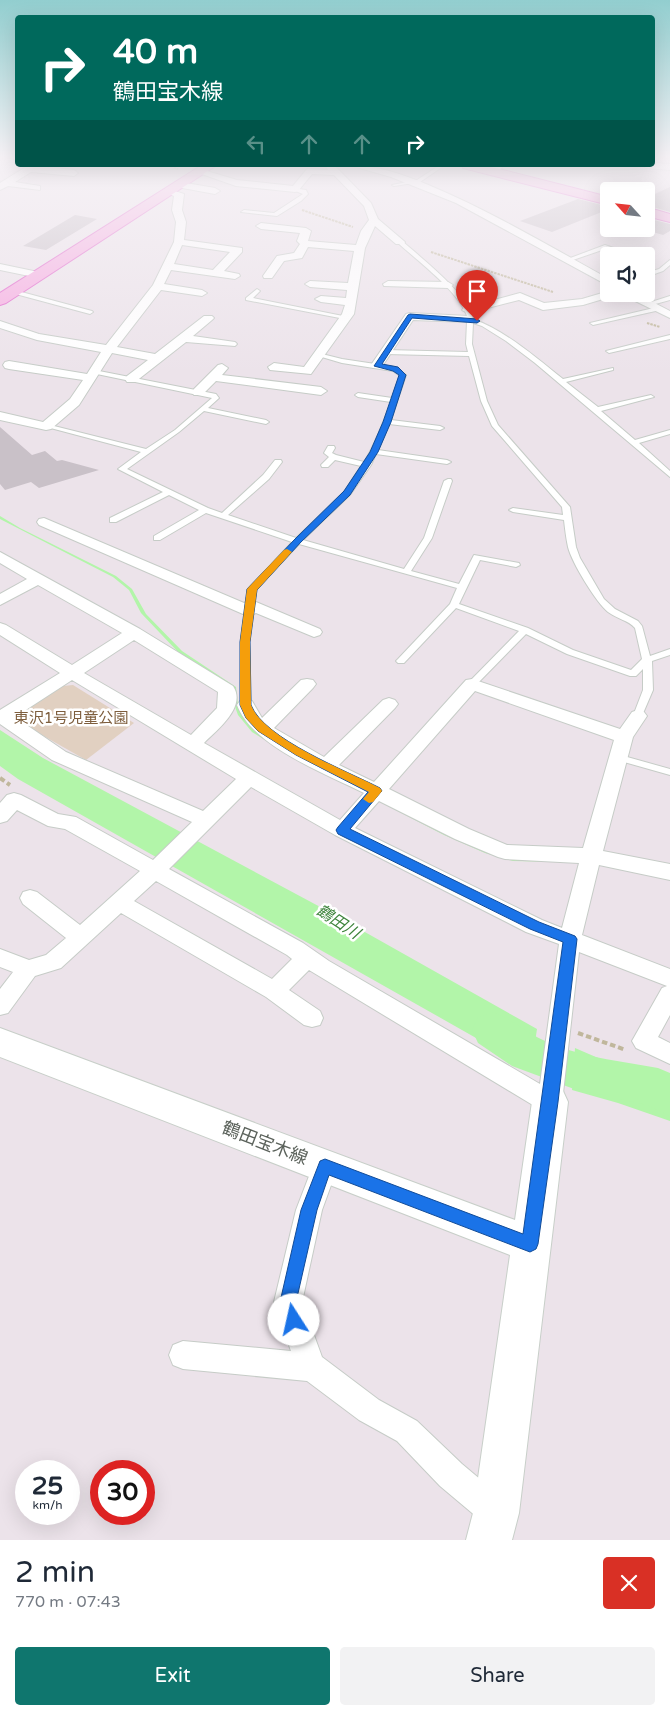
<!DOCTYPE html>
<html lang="en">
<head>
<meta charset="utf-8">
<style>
	body { margin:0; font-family:"Varela Round","Noto Sans JP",sans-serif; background:#f2f2f3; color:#1f2937; height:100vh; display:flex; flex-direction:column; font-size:19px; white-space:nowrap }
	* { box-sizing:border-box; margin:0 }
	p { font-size:16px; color:#747a83 }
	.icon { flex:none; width:28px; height:28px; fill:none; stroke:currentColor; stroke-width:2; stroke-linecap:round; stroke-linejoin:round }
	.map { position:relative; height:1540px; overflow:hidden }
	.drawer { display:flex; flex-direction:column; background:#fff; flex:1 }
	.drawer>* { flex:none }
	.guide { position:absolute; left:15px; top:15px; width:640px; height:152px; border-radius:5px; box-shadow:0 5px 20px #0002; background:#00695c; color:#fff; overflow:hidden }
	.needle { width:32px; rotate:297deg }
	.tools { position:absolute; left:600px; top:182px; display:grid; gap:10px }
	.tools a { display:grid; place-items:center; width:55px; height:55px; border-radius:5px; background:#fff; box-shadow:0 5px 20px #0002; font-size:25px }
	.speed { position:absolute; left:15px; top:1460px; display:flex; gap:10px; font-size:25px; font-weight:700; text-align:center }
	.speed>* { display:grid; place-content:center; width:65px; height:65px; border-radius:50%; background:#fff; box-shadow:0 5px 20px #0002; line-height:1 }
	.speed small { font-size:12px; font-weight:400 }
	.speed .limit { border:8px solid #d22; background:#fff; color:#111 }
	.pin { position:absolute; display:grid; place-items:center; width:42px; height:42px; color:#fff; margin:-51px -21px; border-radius:50% 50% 50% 0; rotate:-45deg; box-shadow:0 0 5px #0007 }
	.pin .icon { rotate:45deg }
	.me { position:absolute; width:55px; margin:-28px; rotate:350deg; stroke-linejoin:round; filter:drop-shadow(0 0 4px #0008) }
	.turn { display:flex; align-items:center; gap:18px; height:105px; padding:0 15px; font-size:22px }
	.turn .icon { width:65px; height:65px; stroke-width:2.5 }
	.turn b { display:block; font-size:35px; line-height:42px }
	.lanes { display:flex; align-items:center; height:48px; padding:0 15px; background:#0003; justify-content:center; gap:25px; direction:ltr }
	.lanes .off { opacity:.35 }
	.round { display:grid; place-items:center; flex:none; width:52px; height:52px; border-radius:5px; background:#f2f2f3 }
	.headline { display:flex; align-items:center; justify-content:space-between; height:85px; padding:0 15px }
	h1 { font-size:30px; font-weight:600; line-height:38px }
	.primary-button { display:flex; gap:10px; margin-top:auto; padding:10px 15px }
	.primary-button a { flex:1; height:58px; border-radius:5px; background:#0f766e; color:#fff; font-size:20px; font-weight:600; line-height:58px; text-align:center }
	.primary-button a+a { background:#f2f2f3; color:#1f2937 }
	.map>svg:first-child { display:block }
</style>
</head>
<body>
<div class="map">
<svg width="670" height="1540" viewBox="0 0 670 1540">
	<rect width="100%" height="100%" fill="#ece3ea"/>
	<path fill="#fadaf3" d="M609,226V229H645L627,237L599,230Z"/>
	<path fill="#e1d0c1" d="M73,685L134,723L86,760L19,722L17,716L63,686Z"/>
	<path fill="#b2f5a9" d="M0,516L20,528L116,576L132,589L146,614L182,651L236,687L238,705L243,715L488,851L566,858L616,867L570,862L513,861L485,853L444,835L291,756L252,732L238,715L234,704L179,653L141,613L129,590L113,577L0,519Z
		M0,730L43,758L324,909L537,1029L531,1069L18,779L0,766Z
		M575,1048L670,1089V1121L618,1103L572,1090Z"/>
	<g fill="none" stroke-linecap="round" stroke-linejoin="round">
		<path stroke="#b2f5a9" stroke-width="3" d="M668,157H670"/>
		<path fill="#b2f5a9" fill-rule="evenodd" d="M493,1012C512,1019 525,1032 543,1040C578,1057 620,1061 658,1068L670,1073V1116L647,1105L574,1089L512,1066L478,1043L472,1030L478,1017Z"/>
	</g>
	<path fill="#c9c1c8" d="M670,187V212L646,205V198Z
		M578,199L609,207V209L552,232L520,221Z
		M75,215L97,219L46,250L23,246Z
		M646,218L670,224V231L663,235L646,230Z
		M0,427L32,455L45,451L57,461L62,460L99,470L39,488L31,482L5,490L0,484Z"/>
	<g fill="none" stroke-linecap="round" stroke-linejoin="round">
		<defs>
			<path id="lane" d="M440,165H445L420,182L394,186L392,185L417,180Z
				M293,188L306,190L308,194L301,201L277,216L241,212L244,210L274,213L303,194L293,190Z
				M398,241H402C419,256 471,297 473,319C506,331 535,357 563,379L613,368V370L566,382L598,407L651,395L654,397L601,411L635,440L670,430V434L639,443L670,471V477L535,363L506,341L482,326L473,323L472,344L487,401L498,425L570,507L576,547L580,558L604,599L615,609L638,621L642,626L650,656L670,649V655L652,661L653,690L641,718L638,719L633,716L643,690V669L636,676H630L567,654L526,634L475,686H469L467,684L469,682L519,631L456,608L404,663H398L396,661L398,659L450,604L457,588L299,544L256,590L249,642L251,705L249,707H243L241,705V642L248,589L292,542L206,513L160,540H154V536L199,510L169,495L116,522H110V518L163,492L118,469L141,452L43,426L46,424L146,449L175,430L212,398L92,373L91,372L94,370L216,394L219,398L208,408L266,420L269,422L266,424L204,411L179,432L127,469L208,508L222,513L263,475L275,460H281L282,462L269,479L228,515L296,538L344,492L361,466L335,460L328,467H322L321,465L329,457L324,453L328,446H334L335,448L332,453L336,455L364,462C376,444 383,422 391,402L358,397L355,395L358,393L392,398L400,376L393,371L342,363L315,355L318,353L342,359L395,367L406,375L391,420L440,426L444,428L440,430L389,424L378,450L447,460L451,462L447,464L376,454L371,465L350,495L303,540L404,569L424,538L444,481L448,479H451L452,481L432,538L411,571L459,584L474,555L519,563L520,565L516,567L480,560L459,604L528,628L573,650L631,670L642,659L635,628C628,620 617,619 608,612C596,602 572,563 568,547C566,538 565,529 564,520L513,512L509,510L513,508L563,515L562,507L492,426L481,401L469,356L386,354L383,352L386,350L468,352L466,344L467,321L465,319L467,316C459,292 418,261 398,243Z
				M605,245L631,254L628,256L605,249L570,261L565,260Z
				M670,260V265L663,271L646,277V273L659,269Z
				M257,289L260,291L253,298L348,317L345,319L246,300V298Z
				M14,290L92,311L93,312L90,314L12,293L11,292Z
				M670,296V300L648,306L645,304Z
				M658,307L661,309L660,310L593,325L590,323Z
				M670,335V339L609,353L606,351Z
				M620,755L670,769V775L617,760L615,758Z"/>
			<path id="street" d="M7,157H18V160Z
				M652,163L670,164V170L646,168L642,165H652Z
				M29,165L74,170L78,173L74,176L31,172L15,182L40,186V190L8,186L0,190V183Z
				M325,165H334L371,203L378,219L405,242L404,244H396L375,226L365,248L354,314L311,374L270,370L268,367L274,363L304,367L342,314L345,305L321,302L315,299L321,296L346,298L347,290L310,287L305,284L310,281L348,283L354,251L308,247L302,258L284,261L272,278H264L263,276L277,256L294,253L300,244L297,241L300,233L261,229L256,226L261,223L306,228L311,231L308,241L356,245L361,231L369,220L364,206L334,175L312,174L298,191L295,192L236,186L196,172L200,169L237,180L293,186L307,169L328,170Z
				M349,165C376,165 401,174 426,184C489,210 549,246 609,279V286L456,203L391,177Z
				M180,182L215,188L220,191L215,194L177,187L175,185Z
				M169,189L184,194L182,210L186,222L184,240L242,248V252L224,271L239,274L240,276L235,279L171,270L164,284L202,290L207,293L202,296L161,290L117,347L155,354L204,316H212L214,318L212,320L193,336L235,342L237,344L235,346L186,342L135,382H127L125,379L127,376L148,360L112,353L79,405L51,429L46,430L0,420V412L43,422L70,399L83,380L9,369L5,368L3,365L5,362L9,361L87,374L101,352L37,340L0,328V321L39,334L106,345L153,285L174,242L176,222L172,210L174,196L164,192ZM182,245L230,252L213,270L174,264Z
				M0,264L43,273L44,275L39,278L0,270Z
				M388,281L448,282L453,285L448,288L384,286L383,284Z
				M609,291V294H614L613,296L583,305L543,310L519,300L468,313L462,310L464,308L520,293L544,303L582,299Z
				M624,294H637L670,311V318L625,296Z
				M410,313L468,316L474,319L468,322L413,320L381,368H373L371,365L406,314Z
				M222,364L228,368L222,375L321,387L327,391L321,395L216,381L202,395H194L192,392L194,389L218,365Z
				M44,518L244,603L250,600L256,602L320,629L322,632L320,635L314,637L256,613L249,616L243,614L39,525L37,522L39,519Z
				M0,552L140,629L233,686C247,707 217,730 204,743L340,820L364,793C326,774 252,746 237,705L240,701L246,699L252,701L262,718L301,680L307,679L313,680L316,684L313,688L274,728L324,757L383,700L389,698L395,700L398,704L395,708L339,765L374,782L466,680L472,679L620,729L632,712L638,710L644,712L647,716L633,737L603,851L670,864V880L599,865L582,935L670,969V1015L658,1037L670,1043V1064L636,1048L632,1041L662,988L667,986L579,952L562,1102L559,1110L550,1113L541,1110L309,970L289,990L320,1011L323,1018L320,1025L312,1027L304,1025L266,997L121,913L61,968L35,976L8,1013L0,1015V989L13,972L0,967V949L29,960L46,955L66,938L23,904L20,898L23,892L30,890L37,892L80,925L140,871L65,829L48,826L17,810L7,821L0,823V803L7,795L14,793L21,795L58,814L76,817L153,860L192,822L52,760L0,724V710L60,673L0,635V623L6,625L72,665L122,633L38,585L0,605V594L27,579L0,563ZM134,640L218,692L217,708L191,735L84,673ZM72,680L236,779L203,811L66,752L15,717ZM475,691L614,740L583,848L507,845L469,829L389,789ZM251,787L335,835L526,932L559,944L540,1084L329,961L303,943L169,869ZM379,801L455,839L498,857L505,859L579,863L562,928L542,920L355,828ZM156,881L287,955L292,959L272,979L134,901Z
				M325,1154L334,1158L338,1166L322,1210L302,1302L322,1357L379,1400L417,1421L462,1464L506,1501L510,1512L506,1523L495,1527L484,1523L440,1486L397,1441L359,1420L307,1381L183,1369L173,1365L169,1355L173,1345L183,1341L291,1351L274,1302L296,1210L316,1158Z"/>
			<path id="secondary" d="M490,165H504L496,174L491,175L484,171Z
				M0,1028L515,1220L532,1102L537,1091L550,1086L563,1091L568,1102L519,1513L512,1540H466L473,1513L510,1255L0,1057Z"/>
			<path id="primary" d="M202,165H217L6,303L0,305V293Z
				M462,165H483L609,197V205L463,168Z
				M646,207L670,214V222L646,216Z"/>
		</defs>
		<use href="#lane" stroke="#c6ccc7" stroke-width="2"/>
		<use href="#street" stroke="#c6ccc7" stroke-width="2"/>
		<use href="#secondary" stroke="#c8cfc9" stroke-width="2"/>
		<use href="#primary" stroke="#e266cc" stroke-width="2"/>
		<path stroke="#c0b79c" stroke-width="2" stroke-dasharray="2.5 1" stroke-linecap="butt" d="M167,165L178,169
			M302,210L353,227
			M431,252L553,292
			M647,323L660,327"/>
		<path stroke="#c0b79c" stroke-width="4" stroke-dasharray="5.5 3" stroke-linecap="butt" d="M0,778L10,785
			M578,1033L626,1050"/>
		<use href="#lane" fill="#fff" fill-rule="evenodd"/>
		<use href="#street" fill="#fff" fill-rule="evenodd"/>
		<use href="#secondary" fill="#fff" fill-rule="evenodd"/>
		<use href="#primary" fill="#f6ade1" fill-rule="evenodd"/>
	</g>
	<linearGradient id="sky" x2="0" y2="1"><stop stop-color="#92cecf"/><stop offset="0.42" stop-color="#f6f2f6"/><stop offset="1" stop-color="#f6f2f6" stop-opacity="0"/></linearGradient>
	<rect width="670" height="373" fill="url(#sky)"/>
	<path fill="#1a73e8" stroke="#114b97" d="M410,314L477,319L480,321L477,323L412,318L382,364L398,367L406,375L391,422L378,452L350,495L301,542L257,590L250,642L251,705C264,739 347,771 380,788L382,791L380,793L350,829L539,922L575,936L577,939L558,1102L538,1244L536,1249L530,1252L329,1175L317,1210L296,1302L302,1320L299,1326L294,1328L288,1326L280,1302L301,1210L320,1161L325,1159L523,1234L563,942L530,929L338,834L336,830L338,827L368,792L296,755L258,731L246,718L240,705V642L247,589L295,539L344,491L370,452L383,422L399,375L393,371L374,366L408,315Z"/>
	<path fill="#f59e0b" d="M287,549L292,552L290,554L257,590L250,642L251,705C264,739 347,771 380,788L382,791L373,802L369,803L363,799L369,792L296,755L258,731L246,718L240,705V642L247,589L284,550Z"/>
	<g text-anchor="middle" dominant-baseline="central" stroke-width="5" stroke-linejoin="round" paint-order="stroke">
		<g font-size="15" fill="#7e5e3d" stroke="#fff">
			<text x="71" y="718">東沢1号児童公園</text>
		</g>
		<g font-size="16" font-style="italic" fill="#3e843c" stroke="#fff">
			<text transform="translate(338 922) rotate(33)">鶴田川</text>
		</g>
		<g font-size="18" fill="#5b625b" stroke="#fff">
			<text transform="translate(265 1143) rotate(21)">鶴田宝木線</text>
		</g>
	</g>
</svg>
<div class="tools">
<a><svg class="needle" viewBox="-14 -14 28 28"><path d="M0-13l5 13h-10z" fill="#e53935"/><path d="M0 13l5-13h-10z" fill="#747a83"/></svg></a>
<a><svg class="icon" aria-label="sound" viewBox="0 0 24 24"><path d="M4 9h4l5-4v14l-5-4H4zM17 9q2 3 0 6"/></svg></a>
</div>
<div class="speed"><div>25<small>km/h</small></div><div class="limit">30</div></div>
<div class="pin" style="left:477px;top:321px;background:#d93025"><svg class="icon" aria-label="arrive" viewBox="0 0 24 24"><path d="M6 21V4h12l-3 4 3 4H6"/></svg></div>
<svg class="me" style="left:294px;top:1320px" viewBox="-20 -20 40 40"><circle r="19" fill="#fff"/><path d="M0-13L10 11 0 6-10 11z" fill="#1a73e8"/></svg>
<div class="guide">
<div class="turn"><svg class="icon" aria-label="right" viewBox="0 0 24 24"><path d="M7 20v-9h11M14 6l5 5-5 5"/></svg><div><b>40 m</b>鶴田宝木線</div></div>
<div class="lanes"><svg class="icon off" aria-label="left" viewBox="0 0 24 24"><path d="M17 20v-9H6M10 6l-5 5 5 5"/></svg><svg class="icon off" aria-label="ahead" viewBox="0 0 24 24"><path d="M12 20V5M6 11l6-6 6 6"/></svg><svg class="icon off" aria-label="ahead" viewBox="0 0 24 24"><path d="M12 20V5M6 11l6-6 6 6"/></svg><svg class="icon" aria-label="right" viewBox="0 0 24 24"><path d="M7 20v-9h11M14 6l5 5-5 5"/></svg></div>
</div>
</div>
<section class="drawer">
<div class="headline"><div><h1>2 min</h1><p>770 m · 07:43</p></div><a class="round" style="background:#d93025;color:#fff"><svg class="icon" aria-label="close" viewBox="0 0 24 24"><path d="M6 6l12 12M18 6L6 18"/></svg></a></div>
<div class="primary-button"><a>Exit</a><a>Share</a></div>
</section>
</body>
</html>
